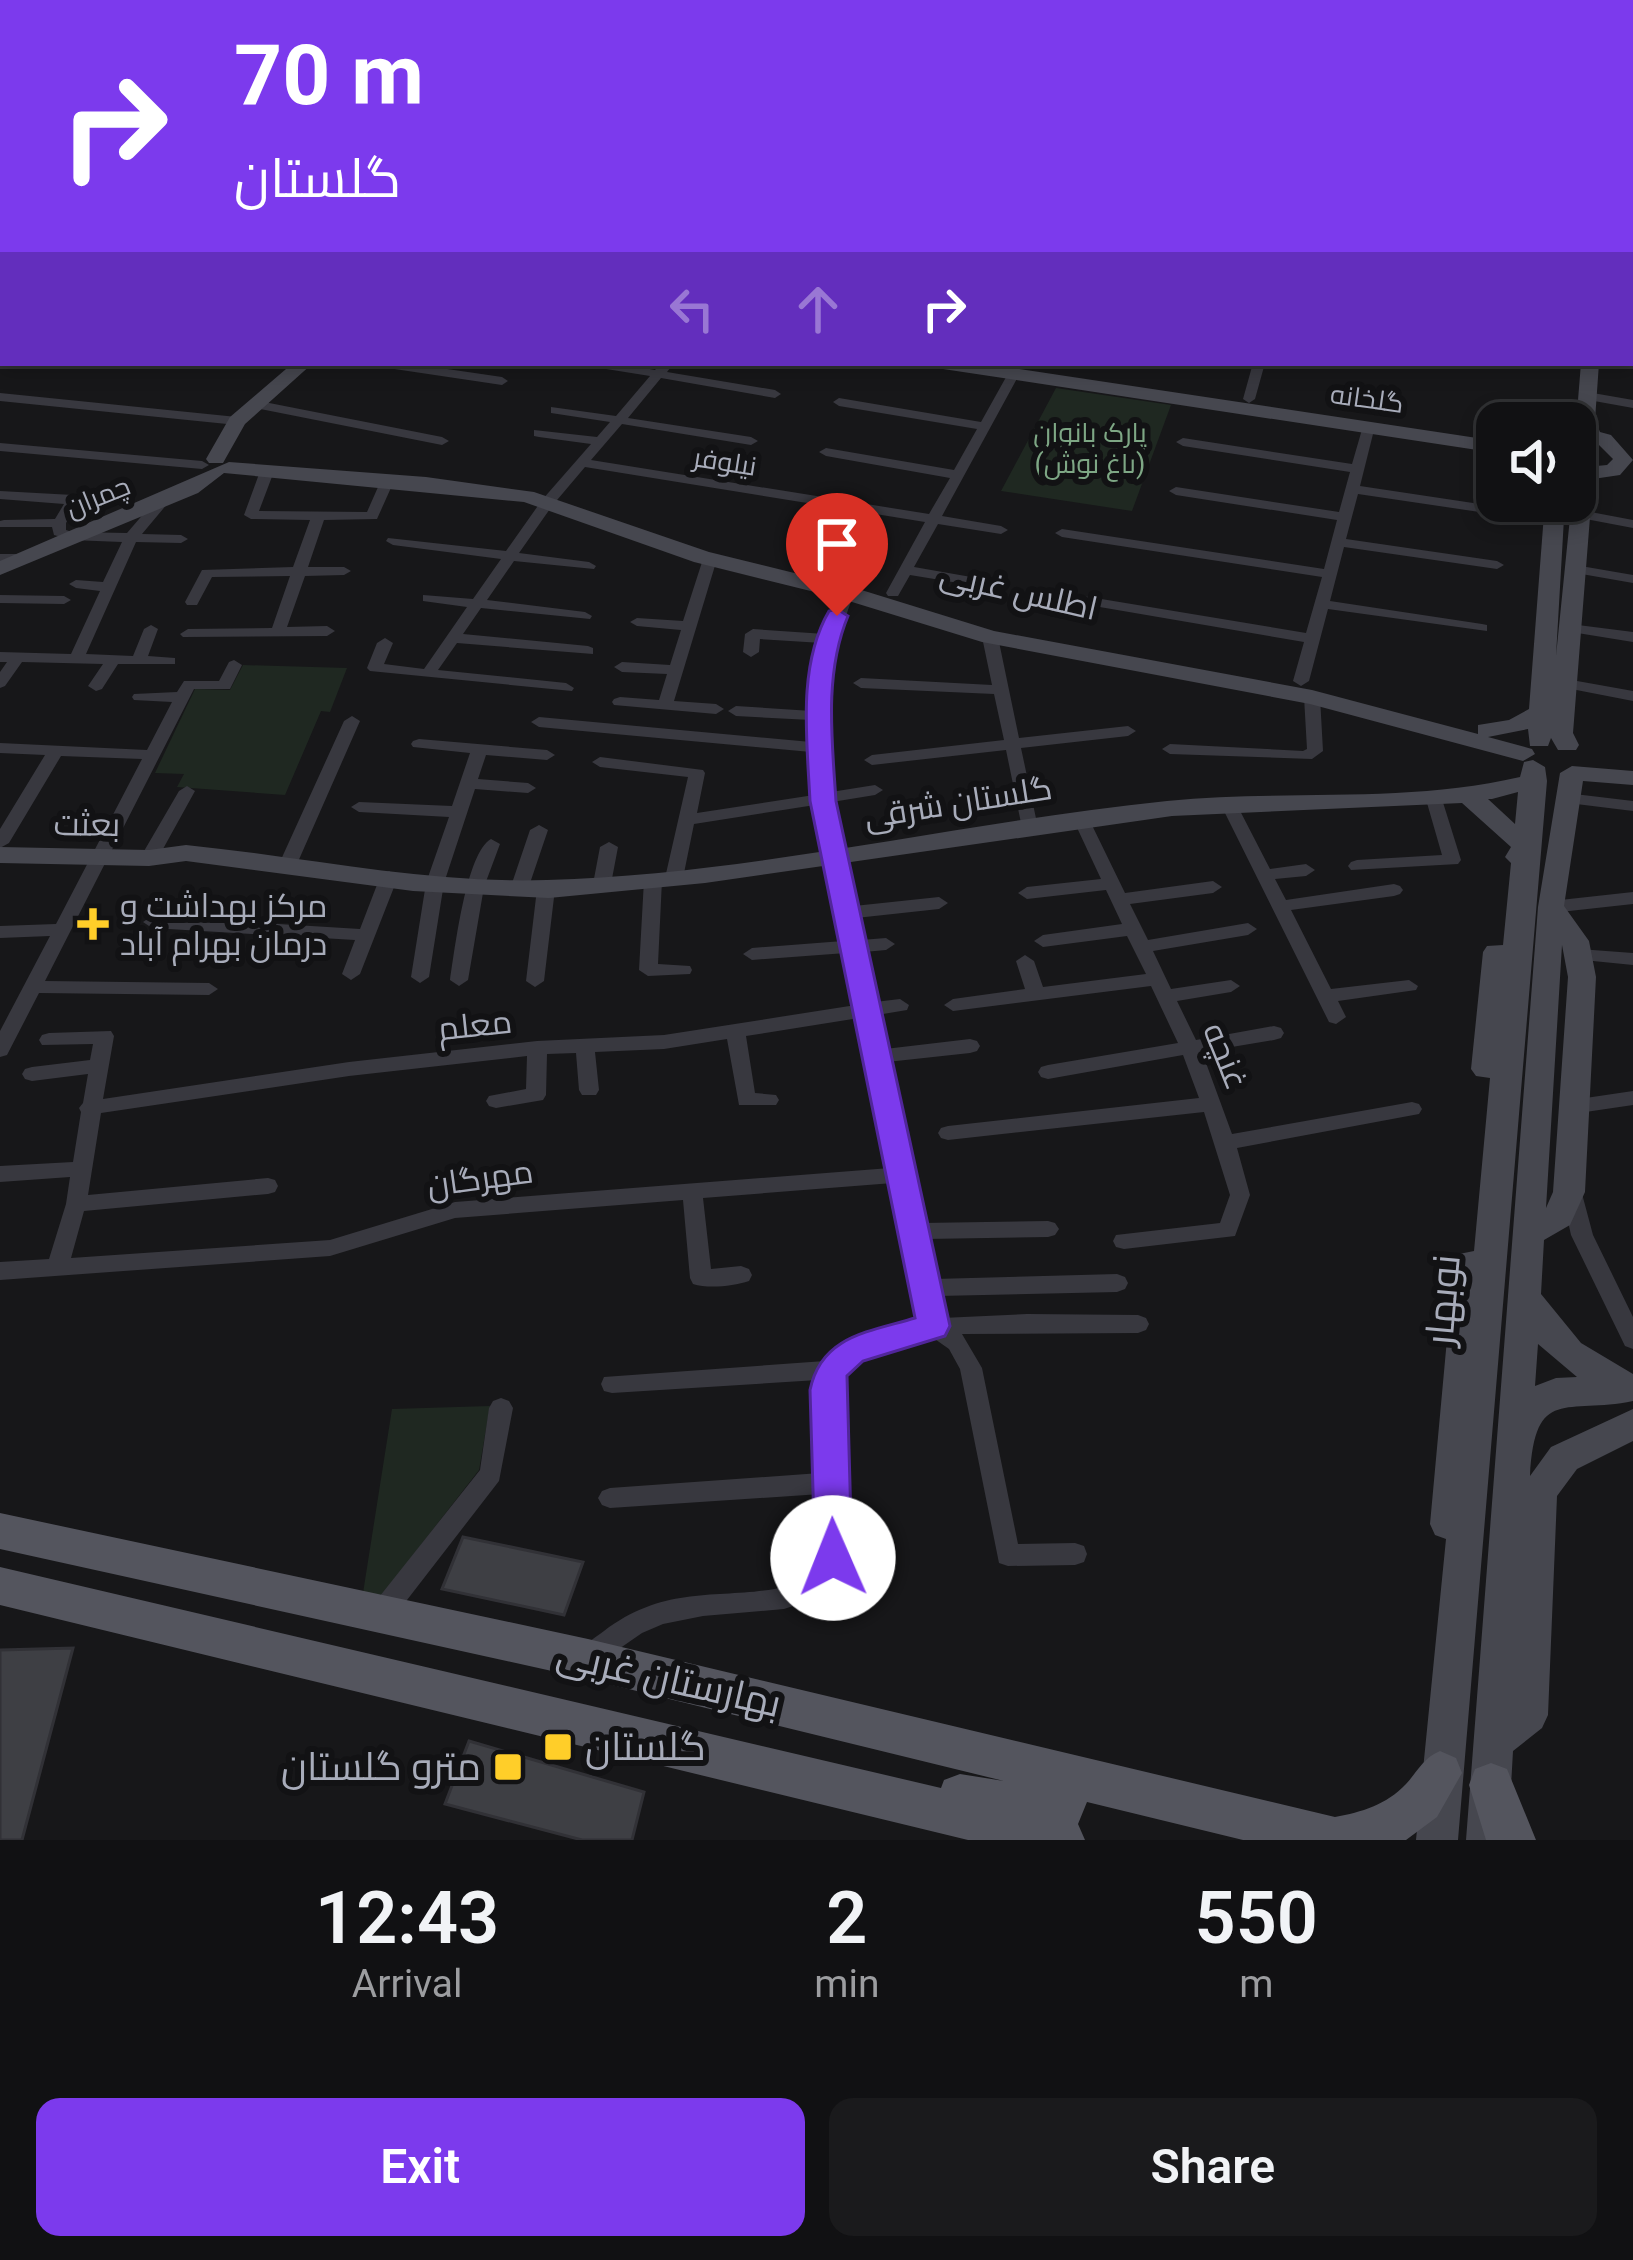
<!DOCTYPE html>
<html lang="en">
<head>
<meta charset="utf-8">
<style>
	body { margin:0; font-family:Roboto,Cairo,sans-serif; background:#1a1a1c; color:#f1f3f6; height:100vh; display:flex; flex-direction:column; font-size:45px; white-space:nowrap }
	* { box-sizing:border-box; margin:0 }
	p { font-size:39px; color:#9c9da0 }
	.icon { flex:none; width:66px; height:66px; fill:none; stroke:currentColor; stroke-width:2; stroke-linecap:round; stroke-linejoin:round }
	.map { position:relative; height:1840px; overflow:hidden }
	.panel { display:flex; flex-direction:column; background:#111113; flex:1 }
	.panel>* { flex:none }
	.hud { position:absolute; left:0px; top:0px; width:1635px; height:366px; box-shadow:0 6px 18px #0003,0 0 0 3px #303133; background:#7c3aed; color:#fff; overflow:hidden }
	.fabs { position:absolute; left:1476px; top:402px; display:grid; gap:24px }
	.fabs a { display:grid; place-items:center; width:120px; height:120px; border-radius:24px; background:#111113; box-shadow:0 6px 18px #0003,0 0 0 3px #303133; font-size:60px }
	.pin { position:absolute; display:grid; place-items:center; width:102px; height:102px; color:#fff; margin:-123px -51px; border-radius:50% 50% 50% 0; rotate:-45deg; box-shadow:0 0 12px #0007 }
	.pin .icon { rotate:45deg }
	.me { position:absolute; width:132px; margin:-66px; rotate:359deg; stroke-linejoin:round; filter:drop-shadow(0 0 9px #0008) }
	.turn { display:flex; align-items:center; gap:42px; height:252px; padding:0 36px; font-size:54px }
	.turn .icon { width:156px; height:156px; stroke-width:2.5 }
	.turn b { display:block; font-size:84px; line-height:102px }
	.lanes { display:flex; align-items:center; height:114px; padding:0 36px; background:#0003; justify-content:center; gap:60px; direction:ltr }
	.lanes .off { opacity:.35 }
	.eta { display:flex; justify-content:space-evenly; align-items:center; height:204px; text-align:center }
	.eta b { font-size:72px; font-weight:600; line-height:84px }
	.primary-button { display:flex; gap:24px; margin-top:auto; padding:24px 36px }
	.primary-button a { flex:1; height:138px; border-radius:24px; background:#7c3aed; color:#fff; font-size:48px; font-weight:600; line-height:138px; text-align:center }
	.primary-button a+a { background:#1a1a1c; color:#f1f3f6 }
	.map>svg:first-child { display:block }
</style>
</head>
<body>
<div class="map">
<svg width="1633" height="1840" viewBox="0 0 1633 1840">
	<rect width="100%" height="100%" fill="#171719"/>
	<path fill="#1f2821" d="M1056,388L1171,405L1132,511L1001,491Z
		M243,665L347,668L330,712L321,711L285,795L177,787L184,774L155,773L195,689L230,690Z
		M490,1406L479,1470L382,1595L363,1593L392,1409Z"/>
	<path fill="#3e3f44" stroke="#313136" stroke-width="3" d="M463,1537L583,1562L564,1615L442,1589Z
		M73,1648L22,1840H0V1650Z
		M469,1741L644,1792L632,1840H582L445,1804Z"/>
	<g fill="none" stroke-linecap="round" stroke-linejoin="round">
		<path fill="#38383f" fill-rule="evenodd" d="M12,0H114L116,2L10,3Z
			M182,0H340L336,3H186Z
			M389,0H415L423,3H397Z
			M707,0H715V3H707Z
			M855,0H863L865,3H857Z
			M900,0L912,3L870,1V0Z
			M1017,0H1027L1023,3Z
			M1063,0H1072L1074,3H1065Z
			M1080,0H1088L1089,3H1081Z
			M1106,0H1114L1115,3H1107Z
			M1252,0H1260L1261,3H1253Z
			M1468,0H1478L1481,3H1471Z
			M1534,0H1543L1545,3H1536Z
			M1632,8H1633V14H1632Z
			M0,15H3V21H0Z
			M0,37H3V43H0Z
			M1632,44L1633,45V51L1632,50Z
			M0,57H3V63H0Z
			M1632,65H1633V71H1632Z
			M1632,81H1633V87H1632Z
			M3,87V93L0,94V88Z
			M2,124H3V130L0,129Z
			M0,229H3V238H0Z
			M0,254H3V260H0Z
			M1632,260H1633V266H1632Z
			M1632,281H1633V288H1632Z
			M1632,322H1633V330H1632Z
			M3,355L5,363L0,365V356Z
			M1632,360L1633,368L1623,363H1632Z
			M375,363H406L502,377L508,381L502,385L381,367Z
			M595,363H616L655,370L661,363H674L667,372L775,390L781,394L775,398L661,378L628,418L751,437L758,441L751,445L622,424L591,460L929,514L950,478L826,456L819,452L826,448L954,470L977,429L839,406L833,402L839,398L981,422L1010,370H1018L1020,373L942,516L1001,526L1008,530L1001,534L938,524L914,567L977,578L984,582L977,586L910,575L898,596H888L886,593L925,522L585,467L552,506L519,553L589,562L596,566L594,569L514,561L487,600L585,612L592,616L590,619L481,608L463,634L588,646L593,648V654L457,643L438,670L566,683L574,688L572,691L370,671L367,668L377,643L385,638L393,643L384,664L424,669L467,607L423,601V595L473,599L501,559L393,545L386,541L388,538L506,551L542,500L591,444L539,437L534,436V430L597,437L610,422L551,413V407L616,416L650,376L600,368Z
			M1253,363H1265L1255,399L1249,403L1243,399Z
			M1587,392L1633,400V408L1583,399V393Z
			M0,393L237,417L243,421L237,425L0,401Z
			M254,400L442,437L449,441L442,445L250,407L248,404Z
			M1369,422L1375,426L1360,486L1493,506L1500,510L1493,514L1358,494L1346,539L1497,561L1504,565L1497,569L1344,547L1330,601L1482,624L1487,625V631L1328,609L1309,681L1301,686L1293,681L1304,642L1053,599L1046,595L1053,591L1306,633L1322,577L1062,537L1055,533L1062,529L1324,569L1337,520L1176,495L1169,491L1176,487L1339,512L1350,472L1183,446L1176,442L1183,438L1352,464L1363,426Z
			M0,443L202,461L209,465L202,469L0,451Z
			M266,470L273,474L259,511L367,512L382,478L387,477L394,481L377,519L324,520L308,567H344L351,571L344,575L305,576L287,627L327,626L335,631L327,636L183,637L180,634L188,629L272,628L290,576L212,577L197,605H187L185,602L202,570L293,567L310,520L251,519L244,515L259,474Z
			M0,491L73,495L78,504L66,523V530L72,532L127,533L158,497H168V503L142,534L181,535L188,539L181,543L136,542L86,654L133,656L144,629L151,625L158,629L148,656L175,658V664H118L102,689L96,691L88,686L103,664L22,662L5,686L0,688V672L7,662H0V652L71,654L100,591L76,588L69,584L76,580L103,582L122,542L71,540L54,535L52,527H0V521L4,520L55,519L64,504L0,499Z
			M1580,510L1633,520V528L1575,517V511Z
			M0,554H24L31,558L24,562H0Z
			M710,555L717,559L674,701L716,704L724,709L716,714L614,705L612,702L614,699L620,697L659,700L667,674L622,672L614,667L622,662L670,665L681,630L637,626L630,622L637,618L683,621L703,559Z
			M1575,565L1633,575V583L1570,572L1568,569Z
			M847,589L854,593C829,659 824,722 831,792L875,785L883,790L875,795L832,802L854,906L939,897L948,903L939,909L856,918L861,940L886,938L895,944L886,950L864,952L875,1002L900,999L909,1005L907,1010L877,1015L885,1049L970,1039L977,1041L980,1046L977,1051L970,1053L887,1062L922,1223L1048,1221L1055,1223L1059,1229L1055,1235L1048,1237L925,1239L934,1279L1117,1274L1125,1277L1128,1283L1125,1289L1117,1292L938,1296L942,1318L1027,1314L1138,1315L1146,1318L1149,1324L1146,1330L1138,1333L962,1334L982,1368L1018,1544L1075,1543L1084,1546L1087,1554L1084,1562L1075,1565L1008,1566L999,1563L960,1369L949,1349L932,1337C907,1341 860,1346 844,1369C831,1388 845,1482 846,1510C846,1538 843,1567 832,1593L784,1609L703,1616L663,1624L642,1633L590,1669L581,1665L577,1657C583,1645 593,1639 604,1631C678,1575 740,1608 813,1578L821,1539V1494L610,1508L602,1505L598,1498L602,1491L610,1488L820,1473L816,1416L818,1380L612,1393L604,1391L601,1384L604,1377L825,1361C845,1333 889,1326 921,1321L893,1183L703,1198L711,1269L741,1266L749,1269L752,1275L749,1281C733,1286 709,1289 693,1284L690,1278L683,1200L455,1218L330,1256L0,1280V1262L49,1259L66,1204L70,1177L0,1182V1166L73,1162L81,1112L79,1108L83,1103L88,1074L32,1081L25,1079L22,1074L25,1069L32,1067L90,1060L93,1044L42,1045L39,1040L42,1035L49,1033L111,1031L114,1036L103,1099L349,1062L537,1041L664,1035L856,1005L846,953L752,960L743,954L752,948L843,941L815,805L694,824L683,878L674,884L665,878L688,777L600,767L592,762L600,757L703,770L705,773L697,813L814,795L811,752L539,727L531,722L539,717L811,742V720L736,716L728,711L736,706L812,711L822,643L760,639L759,652L751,657L743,652L745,634L753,629L825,634L840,593ZM859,1018L890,1168L455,1202L330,1240L71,1258L84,1211L268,1194L275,1192L278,1186L275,1180L268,1178L88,1195L101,1113L349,1076L527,1056L526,1089L489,1096L486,1101L489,1106L496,1108L543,1100L546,1095L547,1054L576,1053L579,1090L582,1095H596L599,1090L595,1052L664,1049L727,1039L739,1105H776L779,1100L776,1095L755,1093L746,1036Z
			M0,595L64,596L71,600L64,604L0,603Z
			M1570,624L1633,632V642L1565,631L1563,628Z
			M990,632L998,637L1019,738L1128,726L1136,731L1128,736L1021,748L1037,823L1029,828L1021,823L1006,750L872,765L864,760L872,755L1004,740L994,694L861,688L853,683L861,678L992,685L982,637Z
			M234,660L242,665L230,689H194L45,981L209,983L218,989L209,995L39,993L7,1055L0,1057V1031L50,936L0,938V926L56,924L142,759L61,756L9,843L0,848V829L45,755L0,753V743L147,750L172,702L134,700L132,697L134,694L177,692L184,681H219L229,662Z
			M1566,679L1633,691V701L1561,687L1558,684Z
			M1312,692L1320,697L1323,751L1312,759L1170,754L1162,749L1170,744L1303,751L1307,749L1304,697Z
			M352,716L360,721L297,864L294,868H282L279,864L344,721Z
			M419,739L547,750L555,755L547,760L486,755L478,779L528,783L536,788L528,793L475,789L444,883L429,977L420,983L411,977L426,883L449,817L359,812L351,807L359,802L452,806L470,753L413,747L411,744L413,741Z
			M187,786L195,791L158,858L155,862H143L140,858L179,791Z
			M1433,791L1441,796L1461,860L1458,864L1351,870L1348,866L1351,862L1357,860L1442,855L1425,796Z
			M1566,793L1633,801V811L1560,802L1558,798L1560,794Z
			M1228,798L1236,803L1270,869L1306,864L1315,870L1306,876L1275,879L1286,900L1394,884L1400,886L1403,890L1400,894L1394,896L1291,910L1331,989L1409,980L1418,986L1416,990L1338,1001L1346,1017L1336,1024L1329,1022L1220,803Z
			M1080,812L1088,817L1125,893L1213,881L1222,887L1213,893L1130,904L1148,940L1248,923L1257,929L1248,935L1153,951L1171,989L1231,980L1240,986L1231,992L1177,1001L1196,1040L1274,1026L1281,1028L1284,1033L1281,1038L1274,1040L1202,1052L1232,1134L1412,1102L1419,1104L1422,1109L1419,1114L1237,1148L1250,1195L1235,1236L1124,1249L1116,1247L1113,1241L1116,1235L1220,1223L1230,1195L1204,1112L948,1140L941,1138L938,1133L941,1128L948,1126L1199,1098L1183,1055L1048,1079L1041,1077L1038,1072L1041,1067L1048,1065L1178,1043L1151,986L953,1011L944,1005L953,999L1025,989L1016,961L1025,955L1034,961L1043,987L1146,974L1127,936L1043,947L1034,941L1043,935L1122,924L1106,890L1027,899L1018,893L1027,887L1101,879L1072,817Z
			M539,825L548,830L528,889L519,895L513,893L510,889L530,830Z
			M491,839L500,844L484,887L468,980L459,986L450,980C455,949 466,853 491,839Z
			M609,842L618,847L611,884L602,890L593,884L600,847Z
			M389,871L398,877L360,974L351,980L342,974L355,940L152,928L143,922L152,916L360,929L380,877Z
			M653,874L662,880L658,964L690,966L692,970L690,974L648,976L639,970L644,880Z
			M546,883L555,889L544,981L535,987L526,981L537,889Z
			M1633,892V904L1551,913L1542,907L1551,901Z
			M1579,949L1633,953V965L1573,959L1570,955Z
			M1633,1091V1105L1572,1114L1565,1112L1562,1107L1565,1102L1572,1100Z
			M1571,1182L1578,1184L1581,1190L1593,1235L1633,1317V1349L1625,1346L1571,1235L1561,1190L1564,1184Z
			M501,1398L509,1401L513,1408L499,1481L390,1622L381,1626L372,1622L368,1614L372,1606L480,1470L489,1408L493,1401Z"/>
		<path fill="#46474f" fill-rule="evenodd" d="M434,0H467L470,3H437Z
			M492,0H526L529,3H495Z
			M949,0H963L965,3H951Z
			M1632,92H1633V100H1632Z
			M1632,131H1633V140H1632Z
			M3,169V179L0,180V170Z
			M1633,187V197L1632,198V188Z
			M0,241L3,242V252L0,251Z
			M293,363H313L245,424L223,463H209L206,459L230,417Z
			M934,363H979L1497,441V453L943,369Z
			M1581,363H1599L1595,420L1600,432L1611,435L1633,460L1620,475L1593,479L1573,733L1579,745L1576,750H1558L1551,738L1548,746H1530L1528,729L1488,737L1532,749L1535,754L1523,761L1310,704L982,642L839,598L694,562L524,502L224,473L198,493L0,575V561L229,462L426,477L534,492L709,552L855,588L994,631L1312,690L1478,734V725L1509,720L1529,709L1545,501H1565L1556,656L1575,468L1607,465L1613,459L1597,443L1575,437Z
			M1533,760L1545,767L1547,781L1458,1840H1416L1446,1539L1435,1535L1430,1524L1454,1263L1459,1254L1474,1251L1490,1078L1476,1076L1471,1069L1483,952L1487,946L1503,945L1511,863L1505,857L1511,847L1462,803L1172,816L705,883L549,898L413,891L186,861L149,866L0,863V847L149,850L186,845C306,857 426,884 547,880C755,874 960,822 1167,801C1285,789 1404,804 1520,777L1524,762ZM1518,792L1515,824L1488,799H1492Z
			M1572,766L1633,771V785L1583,781L1564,906L1589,941L1596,977L1585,1192L1570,1225L1544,1240L1541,1294L1581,1343L1633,1374V1401C1566,1415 1535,1385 1530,1476L1551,1447L1633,1409V1441L1577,1469L1557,1496L1548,1715L1542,1728L1513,1751L1508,1840H1466L1538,907L1560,773ZM1562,945L1568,977L1553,1192L1546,1208ZM1538,1344L1577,1377L1556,1378L1535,1386Z"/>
		<path fill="#54555e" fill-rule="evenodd" d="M0,1513L588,1639L1335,1817C1362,1812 1386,1805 1406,1784C1419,1770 1422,1759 1440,1751L1456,1758L1462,1773L1437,1817L1406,1840H1243L1087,1802L1078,1824L1085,1840H968L0,1605V1567L941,1788L944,1780L960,1774L1004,1781L588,1679L0,1549Z
			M1491,1763L1507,1769L1536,1840H1486L1469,1785L1475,1769Z"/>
	</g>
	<path fill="#7c3aed" stroke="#51269a" stroke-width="3" d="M837,609L848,616C824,674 832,739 836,801L950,1326L945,1336L863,1361L847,1376L852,1558L847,1570L833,1575L820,1570L815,1558L810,1390C821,1336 868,1332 915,1318L810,801C807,740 797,666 829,611Z"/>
	<g fill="#ffce29" stroke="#121214" stroke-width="4.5">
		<path d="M87 906h12v12h12v12h-12v12h-12v-12h-12v-12h12z"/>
		<rect x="543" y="1732" width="30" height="30" rx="6"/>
		<rect x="493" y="1752" width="30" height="30" rx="6"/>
	</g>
	<g text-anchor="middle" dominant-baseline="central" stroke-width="12" stroke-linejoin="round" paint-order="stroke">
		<g font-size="27" fill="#a8acba" stroke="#121214">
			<text transform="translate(1367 399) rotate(8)">گلخانه</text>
			<text transform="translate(725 462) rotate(9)">نیلوفر</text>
			<text transform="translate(98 497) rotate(-22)">چمران</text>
		</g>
		<g font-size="27" fill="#7ea785" stroke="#121214">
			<text x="1090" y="433">پارک بانوان<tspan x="1090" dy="31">(باغ نوش)</tspan></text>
		</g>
		<g font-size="33" fill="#a8acba" stroke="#121214">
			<text transform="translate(1019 591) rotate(13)">اطلس غربی</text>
			<text transform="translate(958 802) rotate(-9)">گلستان شرقی</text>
			<text transform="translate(87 824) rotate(1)">بعثت</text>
			<text transform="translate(475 1025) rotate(-6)">معلم</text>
			<text transform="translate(1226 1056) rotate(68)">غنچه</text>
			<text transform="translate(480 1178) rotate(-8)">مهرگان</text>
		</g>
		<g font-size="33" fill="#a8acba" stroke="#121214" text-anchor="start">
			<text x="120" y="905">مرکز بهداشت و<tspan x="120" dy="38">درمان بهرام آباد</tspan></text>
		</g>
		<g font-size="39" fill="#a8acba" stroke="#121214">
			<text transform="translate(1443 1300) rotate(-85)">نوبهار</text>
			<text transform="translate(669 1679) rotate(13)">بهارستان غربی</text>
		</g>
		<g font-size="39" fill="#a8acba" stroke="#121214" text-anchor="start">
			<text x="585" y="1747">گلستان</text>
			<text x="481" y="1767" text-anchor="end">مترو گلستان</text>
		</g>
	</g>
</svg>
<div class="fabs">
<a><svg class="icon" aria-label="sound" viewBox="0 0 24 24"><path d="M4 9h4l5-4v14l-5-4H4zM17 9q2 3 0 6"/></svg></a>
</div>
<div class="pin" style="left:837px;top:616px;background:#d93025"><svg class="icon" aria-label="arrive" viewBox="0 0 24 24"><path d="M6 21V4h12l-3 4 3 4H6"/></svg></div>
<svg class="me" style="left:833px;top:1558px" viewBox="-20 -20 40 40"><circle r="19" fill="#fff"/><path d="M0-13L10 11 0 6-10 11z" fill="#7c3aed"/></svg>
<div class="hud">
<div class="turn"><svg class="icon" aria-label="right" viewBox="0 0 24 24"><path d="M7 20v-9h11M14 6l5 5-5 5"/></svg><div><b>70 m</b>گلستان</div></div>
<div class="lanes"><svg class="icon off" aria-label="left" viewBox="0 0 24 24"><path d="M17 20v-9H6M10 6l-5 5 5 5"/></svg><svg class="icon off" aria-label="ahead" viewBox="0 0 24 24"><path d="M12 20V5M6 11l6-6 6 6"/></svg><svg class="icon" aria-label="right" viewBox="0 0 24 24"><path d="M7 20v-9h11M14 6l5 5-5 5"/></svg></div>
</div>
</div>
<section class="panel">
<div class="eta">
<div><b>12:43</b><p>Arrival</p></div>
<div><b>2</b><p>min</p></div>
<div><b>550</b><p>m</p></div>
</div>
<div class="primary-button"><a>Exit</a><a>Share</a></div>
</section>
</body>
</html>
